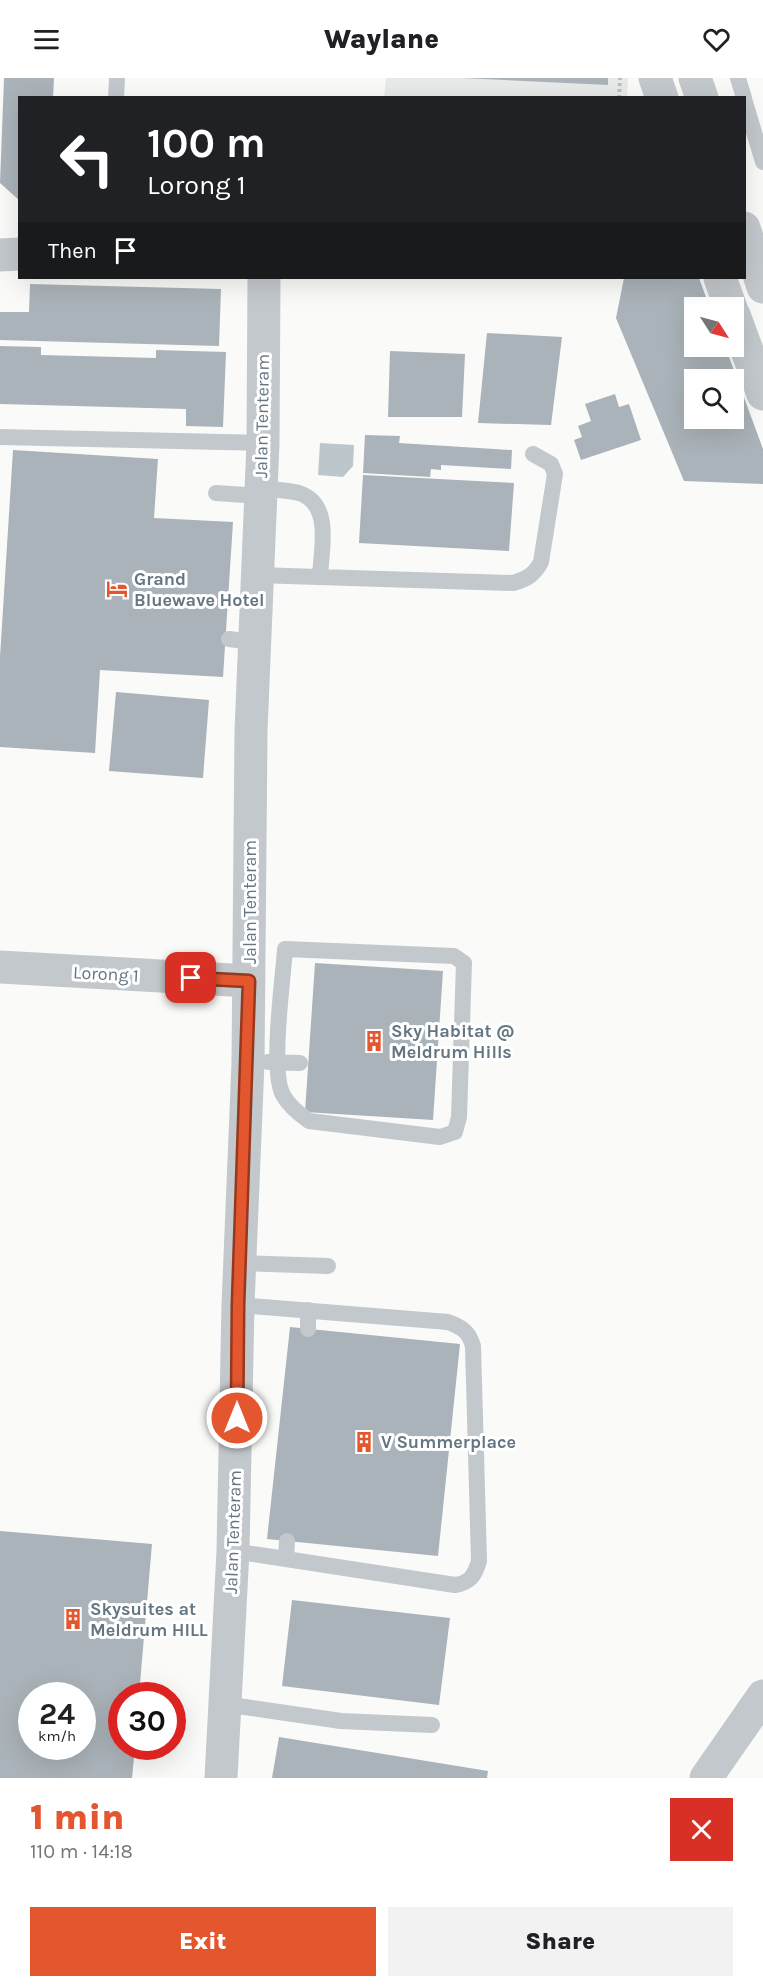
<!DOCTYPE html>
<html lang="en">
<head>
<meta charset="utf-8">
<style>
	body { margin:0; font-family:Karla,sans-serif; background:#f2f2f2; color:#202124; height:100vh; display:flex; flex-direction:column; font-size:22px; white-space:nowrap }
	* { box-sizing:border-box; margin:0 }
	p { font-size:20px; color:#757577 }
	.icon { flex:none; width:33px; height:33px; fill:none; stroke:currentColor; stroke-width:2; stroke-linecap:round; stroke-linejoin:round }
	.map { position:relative; height:1700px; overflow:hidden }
	.details { display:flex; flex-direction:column; background:#fff; flex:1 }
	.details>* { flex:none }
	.banner { position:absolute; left:18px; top:18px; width:728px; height:183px; border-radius:0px; box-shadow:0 6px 24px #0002; background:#202124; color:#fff; overflow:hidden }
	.needle { width:39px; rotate:126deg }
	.controls { position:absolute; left:684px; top:219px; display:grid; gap:12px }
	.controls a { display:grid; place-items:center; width:60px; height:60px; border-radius:0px; background:#fff; box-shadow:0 6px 24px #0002; font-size:30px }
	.speed { position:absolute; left:18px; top:1604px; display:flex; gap:12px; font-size:30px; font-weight:700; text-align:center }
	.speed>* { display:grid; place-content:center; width:78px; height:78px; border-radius:50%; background:#fff; box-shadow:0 6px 24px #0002; line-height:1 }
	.speed small { font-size:15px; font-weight:400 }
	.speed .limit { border:9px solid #d22; background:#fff; color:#111 }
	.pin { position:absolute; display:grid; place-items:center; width:51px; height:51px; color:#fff; margin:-26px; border-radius:12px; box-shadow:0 3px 9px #0006 }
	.me { position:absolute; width:66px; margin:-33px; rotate:0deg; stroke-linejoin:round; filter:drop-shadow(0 0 4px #0008) }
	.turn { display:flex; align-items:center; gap:21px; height:126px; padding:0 30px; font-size:27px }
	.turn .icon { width:78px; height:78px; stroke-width:2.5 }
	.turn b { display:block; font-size:42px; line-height:51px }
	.then { display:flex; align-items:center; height:57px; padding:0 30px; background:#0003; gap:12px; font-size:22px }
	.round { display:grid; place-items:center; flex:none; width:63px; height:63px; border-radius:0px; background:#f2f2f2 }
	.overview { display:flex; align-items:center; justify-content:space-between; height:102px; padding:0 30px }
	h1 { font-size:36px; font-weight:800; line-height:45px; color:#e4572e }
	.button { display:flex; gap:12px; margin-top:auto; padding:12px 30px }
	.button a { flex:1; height:69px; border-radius:0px; background:#e4572e; color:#fff; font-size:24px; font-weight:800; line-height:69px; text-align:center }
	.button a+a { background:#f2f2f2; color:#202124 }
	header { display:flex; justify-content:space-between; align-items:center; height:78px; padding:0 30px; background:#fff; font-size:27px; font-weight:800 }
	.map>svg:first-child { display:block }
</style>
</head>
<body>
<header><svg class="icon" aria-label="menu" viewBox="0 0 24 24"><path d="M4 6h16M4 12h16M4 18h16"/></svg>Waylane<svg class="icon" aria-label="heart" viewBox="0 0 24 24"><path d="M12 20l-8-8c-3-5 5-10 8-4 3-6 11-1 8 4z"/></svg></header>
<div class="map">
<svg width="763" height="1700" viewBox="0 0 763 1700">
	<rect width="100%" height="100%" fill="#fafaf8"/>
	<path fill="#e8e9e9" d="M386,0H628L627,19L384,20Z"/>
	<path fill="#bbc7cb" d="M320,365L354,367L353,388L343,399L318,397Z"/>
	<path fill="#aab3b9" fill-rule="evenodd" d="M4,0H54L53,20H20V123L0,105Z
		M462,0H608V7Z
		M624,200H699L710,230H694V268H725L763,371V406L684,403L616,240ZM694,302H734V340H694Z
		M30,206L221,211L219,268L0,262V234H29Z
		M487,255L562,259L551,347L478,345Z
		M0,268L41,269V277L156,280V272L226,274L223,349L186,348V331L0,326Z
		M390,273L465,276L462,339H388Z
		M615,316L619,329L629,326L641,362L581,382L574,362L582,359L578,348L591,343L585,326Z
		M365,357L400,358L399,365L512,372L511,391L441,387V392L431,391L430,399L363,395Z
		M13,372L158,381L154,440L233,444L223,599L100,592L95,675L0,669V579Z
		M363,397L514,405L509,473L359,465Z
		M116,614L209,622L203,700L109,693Z
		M315,885L443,893L433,1042L305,1034Z
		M290,1249L460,1266L438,1478L267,1461Z
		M0,1453L152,1466L139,1617H122V1668H135L132,1700H0ZM32,1617H82V1668H32Z
		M292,1522L450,1540L439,1627L282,1608Z
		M279,1659L488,1693L487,1700H272Z"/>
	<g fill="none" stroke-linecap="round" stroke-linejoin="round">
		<path stroke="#bbbfc2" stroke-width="4" stroke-dasharray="3 3" stroke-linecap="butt" d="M619,20L620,0"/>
		<path stroke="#c3c8cc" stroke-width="16" d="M738,0L744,20
			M116,20L117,0
			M744,21L763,84
			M0,359L263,365
			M261,410C273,412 287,412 299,415C333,426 321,472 320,499
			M216,415L260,418
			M256,497L513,505C527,501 534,497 541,484L555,396L551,386L533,376
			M229,561L253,564
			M285,871L454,878L464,885L459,1039L455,1054L440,1059L309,1043C299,1036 289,1028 283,1017C270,994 283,901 285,871Z
			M268,984L300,985
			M240,1185L328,1188
			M308,1251V1232
			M233,1473L455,1507C470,1505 475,1497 479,1483L473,1268C469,1254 462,1249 448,1244L238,1227
			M286,1481L287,1463
			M224,1626L341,1643L432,1647"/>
		<path stroke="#c3c8cc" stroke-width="33" d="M655,0L662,20
			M695,0L702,20
			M744,150L763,209
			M0,177L20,176
			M720,200L731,230
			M734,237L763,316
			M0,889L249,903
			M221,1700L233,1473L238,1227L248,985L251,653L263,365L264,200
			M706,1700L763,1618"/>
	</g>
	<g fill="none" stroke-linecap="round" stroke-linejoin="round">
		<defs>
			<path id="route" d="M191,900L249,903L238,1227L237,1340"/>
		</defs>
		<use href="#route" stroke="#94391e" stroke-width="15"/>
		<use href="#route" stroke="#e4572e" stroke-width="10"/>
	</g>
	<defs>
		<symbol id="hotel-bare" viewBox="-9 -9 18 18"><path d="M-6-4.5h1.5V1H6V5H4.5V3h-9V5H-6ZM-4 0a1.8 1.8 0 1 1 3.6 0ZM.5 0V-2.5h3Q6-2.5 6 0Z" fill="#e4572e" stroke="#fff" stroke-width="2.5" paint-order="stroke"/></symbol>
		<symbol id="building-bare" viewBox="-9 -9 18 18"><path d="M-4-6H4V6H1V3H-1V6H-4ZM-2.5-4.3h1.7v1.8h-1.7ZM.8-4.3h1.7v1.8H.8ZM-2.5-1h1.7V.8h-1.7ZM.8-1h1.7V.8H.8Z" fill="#e4572e" stroke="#fff" stroke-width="2.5" paint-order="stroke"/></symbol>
	</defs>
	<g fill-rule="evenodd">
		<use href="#hotel-bare" x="102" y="496" width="30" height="30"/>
		<use href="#building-bare" x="359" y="948" width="30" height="30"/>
		<use href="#building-bare" x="349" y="1349" width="30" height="30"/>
		<use href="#building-bare" x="58" y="1526" width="30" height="30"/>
	</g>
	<g text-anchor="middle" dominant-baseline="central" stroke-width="6" stroke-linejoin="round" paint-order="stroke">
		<g font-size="18" fill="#657683" stroke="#fff">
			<text transform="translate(262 338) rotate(-89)">Jalan Tenteram</text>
			<text transform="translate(250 824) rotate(-90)">Jalan Tenteram</text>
			<text transform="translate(106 896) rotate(3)">Lorong 1</text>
			<text transform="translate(233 1454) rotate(-88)">Jalan Tenteram</text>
		</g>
		<g font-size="18" font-weight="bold" fill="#657683" stroke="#fff" text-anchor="start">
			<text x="134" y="501">Grand<tspan x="134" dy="21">Bluewave Hotel</tspan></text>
			<text x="391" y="953">Sky Habitat @<tspan x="391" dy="21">Meldrum Hills</tspan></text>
			<text x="381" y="1364">V Summerplace</text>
			<text x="90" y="1531">Skysuites at<tspan x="90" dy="21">Meldrum HILL</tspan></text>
		</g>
	</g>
</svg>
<div class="controls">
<a><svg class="needle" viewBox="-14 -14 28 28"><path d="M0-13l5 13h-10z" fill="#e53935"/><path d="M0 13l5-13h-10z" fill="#757577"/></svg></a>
<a><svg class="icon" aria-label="search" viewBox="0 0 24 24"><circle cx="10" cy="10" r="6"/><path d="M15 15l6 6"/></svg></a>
</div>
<div class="speed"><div>24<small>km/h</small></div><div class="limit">30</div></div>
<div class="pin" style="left:191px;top:900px;background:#d93025"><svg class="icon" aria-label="arrive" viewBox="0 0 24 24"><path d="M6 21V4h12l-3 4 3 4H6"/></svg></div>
<svg class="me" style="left:237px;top:1340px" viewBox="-20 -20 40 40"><circle r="17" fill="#e4572e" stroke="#fff" stroke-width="3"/><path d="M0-11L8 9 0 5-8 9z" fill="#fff"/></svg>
<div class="banner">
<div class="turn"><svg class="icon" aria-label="left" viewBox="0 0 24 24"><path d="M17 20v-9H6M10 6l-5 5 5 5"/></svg><div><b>100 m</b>Lorong 1</div></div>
<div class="then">Then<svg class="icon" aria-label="arrive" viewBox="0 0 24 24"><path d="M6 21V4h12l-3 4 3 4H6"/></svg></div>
</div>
</div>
<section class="details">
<div class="overview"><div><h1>1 min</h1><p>110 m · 14:18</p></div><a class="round" style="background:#d93025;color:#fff"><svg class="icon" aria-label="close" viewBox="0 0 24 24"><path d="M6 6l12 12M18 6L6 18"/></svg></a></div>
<div class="button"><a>Exit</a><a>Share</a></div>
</section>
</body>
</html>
